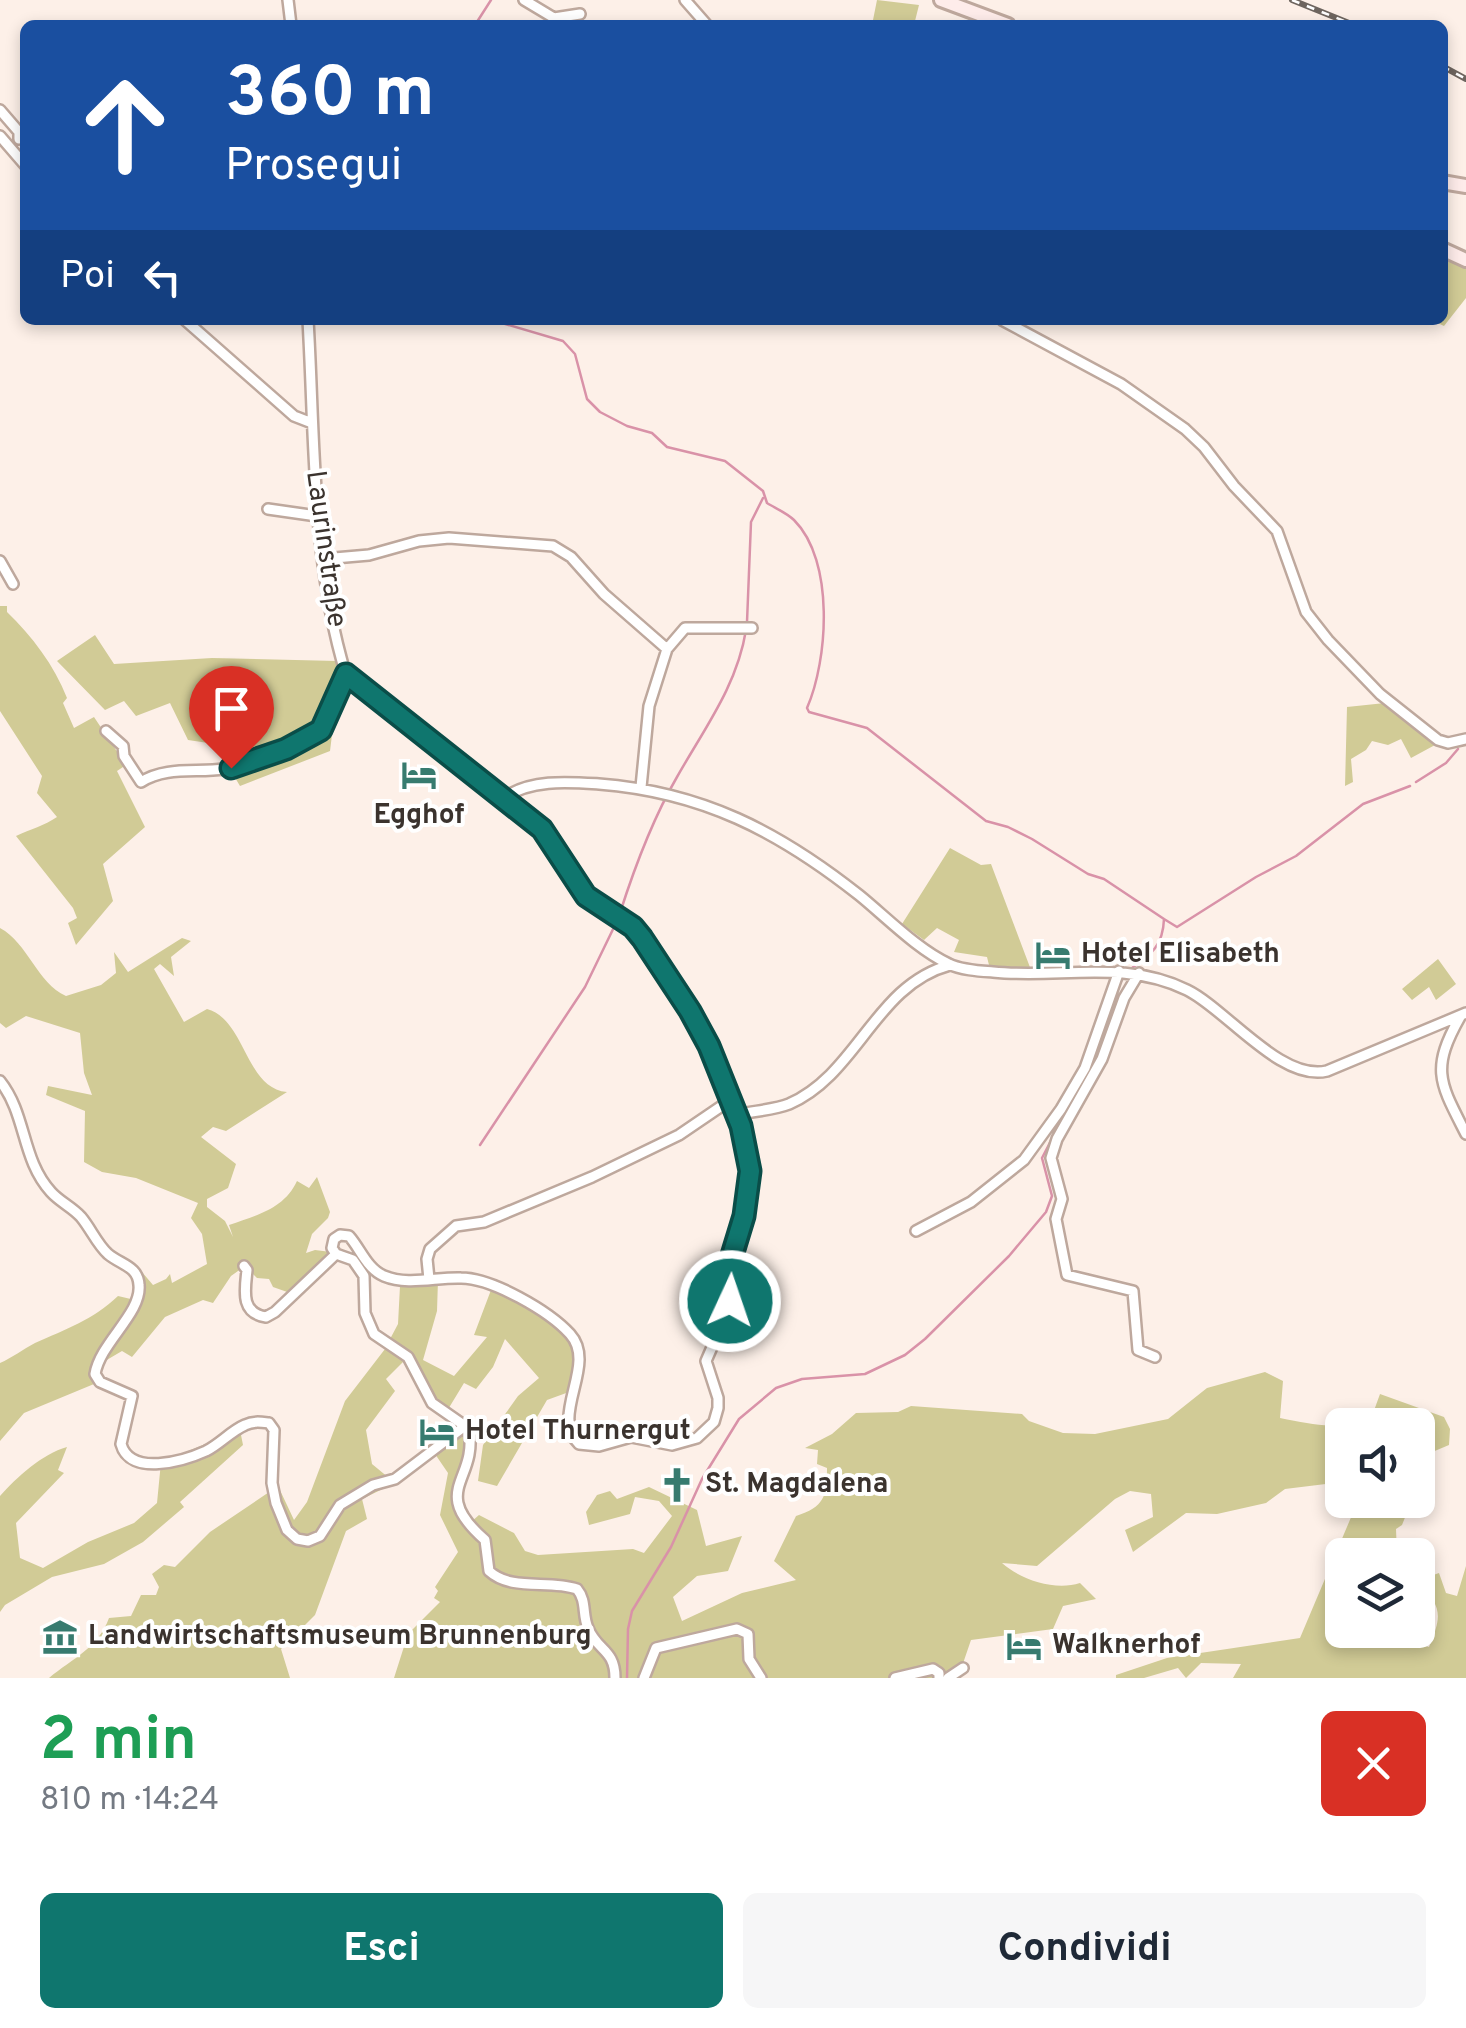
<!DOCTYPE html>
<html lang="it">
<head>
<meta charset="utf-8">
<style>
	body { margin:0; font-family:Overpass,sans-serif; background:#f6f6f7; color:#1f2937; height:100vh; display:flex; flex-direction:column; font-size:38px; white-space:nowrap }
	* { box-sizing:border-box; margin:0 }
	p { font-size:32px; color:#747a83 }
	.icon { flex:none; width:55px; height:55px; fill:none; stroke:currentColor; stroke-width:2; stroke-linecap:round; stroke-linejoin:round }
	.map { position:relative; height:1678px; overflow:hidden }
	.panel { display:flex; flex-direction:column; background:#fff; flex:1 }
	.panel>* { flex:none }
	.guide { position:absolute; left:20px; top:20px; width:1428px; height:305px; border-radius:15px; box-shadow:0 5px 15px #0003; background:#1a4fa0; color:#fff; overflow:hidden }
	.tools { position:absolute; left:1325px; top:1408px; display:grid; gap:20px }
	.tools a { display:grid; place-items:center; width:110px; height:110px; border-radius:15px; background:#fff; box-shadow:0 5px 15px #0003; font-size:50px }
	.pin { position:absolute; display:grid; place-items:center; width:85px; height:85px; color:#fff; margin:-102px -42px; border-radius:50% 50% 50% 0; rotate:-45deg; box-shadow:0 0 10px #0007 }
	.pin .icon { rotate:45deg }
	.me { position:absolute; width:110px; margin:-55px; rotate:3deg; stroke-linejoin:round; filter:drop-shadow(0 0 8px #0008) }
	.turn { display:flex; align-items:center; gap:35px; height:210px; padding:0 40px; font-size:45px }
	.turn .icon { width:130px; height:130px; stroke-width:2.5 }
	.turn b { display:block; font-size:70px; line-height:85px }
	.then { display:flex; align-items:center; height:95px; padding:0 40px; background:#0003; gap:20px; font-size:38px }
	.round { display:grid; place-items:center; flex:none; width:105px; height:105px; border-radius:15px; background:#f6f6f7 }
	.headline { display:flex; align-items:center; justify-content:space-between; height:170px; padding:0 40px }
	h1 { font-size:60px; font-weight:700; line-height:75px; color:#1e9e55 }
	.action { display:flex; gap:20px; margin-top:auto; padding:20px 40px }
	.action a { flex:1; height:115px; border-radius:15px; background:#0f766e; color:#fff; font-size:40px; font-weight:700; line-height:115px; text-align:center }
	.action a+a { background:#f6f6f7; color:#1f2937 }
	.map>svg:first-child { display:block }
</style>
</head>
<body>
<div class="map">
<svg width="1466" height="1678" viewBox="0 0 1466 1678">
	<rect width="100%" height="100%" fill="#fdf0e8"/>
	<path fill="#d1cb96" d="M877,0L919,5L914,25H872Z
		M1443,249L1466,260V298L1444,326L1431,320H1442Z
		M0,606H7V612C32,636 54,665 67,698L63,703L74,728L94,717L126,765L117,771L145,827L103,864L113,901L76,945L68,923L77,918L73,908L16,836C31,829 44,826 57,817L37,793L42,776L0,711Z
		M95,635L114,664L212,658L337,661L340,670L330,751L240,786L215,744L188,740L170,703L136,716L124,701L105,710L57,661Z
		M1385,703L1435,745L1411,758L1401,739L1388,745L1372,741L1366,750L1351,759L1353,782L1345,786L1347,707Z
		M950,848L981,865L991,864L1031,970L990,969L987,957L954,952L959,940L937,928L924,940L902,924Z
		M0,928C28,943 37,983 66,996L101,985L116,973L114,952L128,972L182,938L191,941L171,957L174,976L160,964L154,969L184,1022L207,1009C246,1020 245,1088 287,1092L226,1131L213,1127L201,1137L236,1164L228,1188L207,1199V1207L225,1221L233,1237L229,1225C257,1215 284,1209 297,1181L309,1188L317,1177L330,1212L328,1218L312,1234L306,1253L315,1250L331,1252L290,1293L273,1287L269,1279L257,1278L245,1266L231,1276L213,1303L203,1300L165,1317L132,1357L122,1351L105,1361L94,1384L24,1413L0,1441V1363C12,1358 23,1349 35,1343C66,1329 93,1320 118,1296L135,1300L139,1295L133,1270L136,1265L153,1285L166,1279L170,1274L172,1283L207,1264L202,1234L191,1218L198,1203L136,1178L102,1172L84,1162L85,1111L46,1095L48,1086L92,1095L84,1073L80,1033L26,1016L6,1028L0,1023Z
		M1438,959L1456,984L1436,1000L1429,987L1412,1000L1402,989Z
		M438,1280L437,1311L423,1360L454,1376L487,1337L474,1335L491,1290C513,1300 571,1324 575,1351C577,1363 571,1380 569,1392L547,1400L497,1486L478,1481L483,1445L518,1396L539,1378L505,1339L493,1367L476,1389L464,1383L447,1411L435,1403L410,1354L389,1341L398,1324L400,1286Z
		M385,1349L406,1359L386,1379L395,1391L366,1430L372,1464L395,1483L362,1499L367,1519L346,1531L315,1615L281,1649L290,1678H49C73,1658 98,1648 109,1618L131,1616L141,1595H156L159,1587L152,1574L164,1565L175,1567L210,1532L278,1486L294,1520L307,1502L345,1401Z
		M1265,1372L1283,1381L1280,1418C1316,1425 1338,1431 1372,1416L1380,1394L1444,1417L1450,1429L1449,1445L1418,1458V1425H1342V1482L1285,1489L1266,1503L1217,1514L1186,1513L1133,1552L1125,1530L1153,1517L1151,1494L1130,1491L1115,1499L1037,1566L1002,1563C1021,1580 1055,1591 1080,1583L1096,1599L1063,1606L1053,1629L971,1640L958,1678H394L408,1634L440,1602L434,1598L438,1591L435,1587L458,1552L440,1515L448,1473L435,1454L464,1430L468,1440L453,1498L464,1528L479,1515L514,1533L525,1551L538,1555L633,1549L644,1553L672,1516L659,1501L635,1497L630,1514L589,1525L586,1512L597,1495L610,1491L617,1499L649,1487L697,1510L706,1546L742,1536L728,1571L697,1576L673,1597L682,1621L742,1593L796,1580L774,1561L796,1516C824,1507 827,1497 827,1468L817,1464L818,1450L805,1448L832,1434L856,1413L898,1412L911,1406L1022,1414L1029,1421L1063,1433L1095,1434L1168,1419L1207,1388Z
		M240,1430L243,1445L180,1502L184,1507L143,1542L104,1564L52,1577L5,1605L0,1612V1496C17,1477 42,1454 67,1447L58,1470L64,1473L16,1523L20,1558L43,1568L88,1542L134,1523L157,1503L161,1462Z
		M1348,1500H1412L1402,1525L1396,1529L1397,1555H1342V1630H1408L1416,1643L1429,1647C1443,1613 1441,1609 1419,1580L1439,1573L1446,1593L1457,1596L1466,1566V1678H1233L1241,1664L1201,1663L1186,1678L1178,1668L1144,1678H1116V1675L1167,1658L1300,1638L1352,1515Z"/>
	<g fill="none" stroke-linecap="round" stroke-linejoin="round">
		<path stroke="#d992a8" stroke-width="2.5" d="M475,25L491,0
			M492,320L563,341L575,354L587,399L600,412L627,426L652,433L667,447L725,461L763,491L767,503C775,508 787,513 794,520C835,561 828,660 807,708L809,712L867,728L986,821L1008,827L1032,839L1088,874L1104,879L1164,919C1163,945 1152,954 1132,968
			M747,622L751,522L763,498
			M1416,782L1446,763L1458,749
			M620,913C635,866 652,820 677,777C704,729 737,686 746,630
			M1164,919L1177,927L1256,877L1296,856L1363,804L1410,786
			M1116,992L1123,977
			M1093,1059L1107,1019
			M480,1145L585,987L617,921
			M627,1678L628,1629L632,1611L671,1547L702,1479L739,1419L776,1388L802,1379L865,1374L905,1355L925,1339L1009,1256L1046,1212L1052,1196L1042,1158L1083,1079"/>
		<defs>
			<path id="minor" d="M288,0L291,25
				M524,0L554,18L580,14
				M685,0L707,25
				M0,110L19,132V139
				M0,136L25,165
				M185,320L294,416L312,423
				M308,320C315,438 311,560 346,675
				M1002,320L1121,384L1185,429L1204,447L1234,486L1277,531L1306,612L1328,640L1380,694L1438,740L1448,743L1466,739
				M268,509L317,516
				M323,559L369,555L419,541L449,538L553,546L571,557L604,594L667,649L685,628H752
				M0,561L13,584
				M106,731L123,746L124,756L141,782C166,766 196,773 224,769C248,766 302,747 319,731C333,717 339,693 346,675
				M641,787L649,706L667,649
				M504,798C530,779 568,782 599,784C702,792 778,831 859,895C885,916 918,950 949,964C961,970 979,971 993,972C1059,979 1125,959 1187,990C1226,1009 1281,1082 1327,1071L1466,1013
				M1139,973L1124,998L1102,1059L1057,1139L1051,1158L1062,1199L1056,1219L1067,1275L1133,1291L1138,1350L1155,1357
				M1460,1017C1430,1070 1440,1083 1466,1134
				M0,1081C27,1115 21,1159 51,1192C60,1202 72,1207 81,1217C91,1229 97,1244 108,1254C121,1265 138,1266 139,1285C142,1313 100,1343 95,1374L100,1382L132,1396L121,1444C130,1477 184,1461 206,1451C220,1444 231,1431 245,1425C253,1421 260,1422 269,1423L274,1430L272,1483L276,1503L287,1530L297,1539L308,1541L320,1536L340,1505L373,1485L395,1479L465,1426
				M736,1115C753,1111 774,1110 789,1104C858,1074 875,985 950,965
				M916,1231L971,1202L1024,1160L1061,1109L1085,1068L1119,971
				M336,1254L332,1248L334,1239L340,1235L349,1236C360,1248 367,1269 384,1276C408,1286 436,1277 461,1278C492,1278 549,1311 570,1334C598,1365 549,1415 579,1444L599,1446L631,1437L672,1445L697,1438L714,1422L718,1408V1398L706,1361L729,1308L730,1262L744,1216L750,1171L741,1126L709,1046L690,1011L642,938L633,927L586,896L542,829L526,814L346,675
				M336,1254L353,1260L364,1276L365,1313L374,1334L408,1357L432,1403L465,1426
				M244,1266L247,1270C245,1290 240,1313 266,1317L275,1312L336,1254
				M429,1279L427,1259L430,1249L456,1226L484,1222L592,1177L679,1135L729,1101
				M465,1426L469,1430C478,1481 428,1490 485,1540L489,1571C512,1592 549,1579 577,1589C587,1601 582,1614 588,1628C597,1651 615,1649 615,1678
				M644,1678L656,1648L737,1629L748,1634L749,1659L761,1678
				M895,1678L933,1669L939,1673V1678
				M948,1678L963,1668"/>
			<path id="secondary" d="M941,0L1008,25
				M1442,182L1466,186
				M1442,249L1466,260"/>
		</defs>
		<use href="#minor" stroke="#bea89d" stroke-width="14"/>
		<use href="#secondary" stroke="#bea89d" stroke-width="18"/>
		<use href="#minor" stroke="#fff" stroke-width="9"/>
		<use href="#secondary" stroke="#feecea" stroke-width="12"/>
		<defs>
			<path id="rail" d="M1292,0L1354,25
				M1442,66L1466,79"/>
		</defs>
		<use href="#rail" stroke="#6e655f" stroke-width="6"/>
		<use href="#rail" stroke="#fff" stroke-width="2.5" stroke-dasharray="8" stroke-linecap="butt"/>
	</g>
	<g fill="none" stroke-linecap="round" stroke-linejoin="round">
		<defs>
			<path id="route" d="M231,768L286,749L321,730L346,674L542,829L586,896L633,927L642,938L690,1011L709,1046L741,1126L750,1171L744,1216L730,1262V1301"/>
		</defs>
		<use href="#route" stroke="#0a4d48" stroke-width="25"/>
		<use href="#route" stroke="#0f766e" stroke-width="18"/>
	</g>
	<defs>
		<symbol id="hotel-bare" viewBox="-9 -9 18 18"><path d="M-6-4.5h1.5V1H6V5H4.5V3h-9V5H-6ZM-4 0a1.8 1.8 0 1 1 3.6 0ZM.5 0V-2.5h3Q6-2.5 6 0Z" fill="#377b6f" stroke="#fff" stroke-width="2.5" paint-order="stroke"/></symbol>
		<symbol id="church-bare" viewBox="-9 -9 18 18"><path d="M-1.2-6h2.4v3.5h3.3v2.4h-3.3V6h-2.4V-.1h-3.3v-2.4h3.3Z" fill="#377b6f" stroke="#fff" stroke-width="2.5" paint-order="stroke"/></symbol>
		<symbol id="museum-bare" viewBox="-9 -9 18 18"><path d="M0-6L6-3V-2H-6V-3ZM-5-1h2V3h-2ZM-1-1h2V3h-2ZM3-1h2V3H3ZM-6 4H6V6H-6Z" fill="#377b6f" stroke="#fff" stroke-width="2.5" paint-order="stroke"/></symbol>
	</defs>
	<g fill-rule="evenodd">
		<use href="#hotel-bare" x="394" y="750" width="50" height="50"/>
		<use href="#hotel-bare" x="1028" y="930" width="50" height="50"/>
		<use href="#hotel-bare" x="412" y="1407" width="50" height="50"/>
		<use href="#church-bare" x="652" y="1460" width="50" height="50"/>
		<use href="#museum-bare" x="35" y="1612" width="50" height="50"/>
		<use href="#hotel-bare" x="999" y="1621" width="50" height="50"/>
	</g>
	<g text-anchor="middle" dominant-baseline="central" stroke-width="8" stroke-linejoin="round" paint-order="stroke">
		<g font-size="28" fill="#3b332e" stroke="#fff">
			<text transform="translate(325 549) rotate(82)">Laurinstraße</text>
		</g>
		<g font-size="28" font-weight="bold" fill="#3b332e" stroke="#fff" text-anchor="start">
			<text x="419" y="816" text-anchor="middle">Egghof</text>
			<text x="1081" y="955">Hotel Elisabeth</text>
			<text x="465" y="1432">Hotel Thurnergut</text>
			<text x="705" y="1485">St. Magdalena</text>
			<text x="88" y="1637">Landwirtschaftsmuseum Brunnenburg</text>
			<text x="1052" y="1646">Walknerhof</text>
		</g>
	</g>
</svg>
<div class="tools">
<a><svg class="icon" aria-label="sound" viewBox="0 0 24 24"><path d="M4 9h4l5-4v14l-5-4H4zM17 9q2 3 0 6"/></svg></a>
<a><svg class="icon" aria-label="layers" viewBox="0 0 24 24"><path d="M12 4l9 5-9 5-9-5zM3 14l9 5 9-5"/></svg></a>
</div>
<div class="pin" style="left:231px;top:768px;background:#d93025"><svg class="icon" aria-label="arrive" viewBox="0 0 24 24"><path d="M6 21V4h12l-3 4 3 4H6"/></svg></div>
<svg class="me" style="left:730px;top:1301px" viewBox="-20 -20 40 40"><circle r="17" fill="#0f766e" stroke="#fff" stroke-width="3"/><path d="M0-11L8 9 0 5-8 9z" fill="#fff"/></svg>
<div class="guide">
<div class="turn"><svg class="icon" aria-label="ahead" viewBox="0 0 24 24"><path d="M12 20V5M6 11l6-6 6 6"/></svg><div><b>360 m</b>Prosegui</div></div>
<div class="then">Poi<svg class="icon" aria-label="left" viewBox="0 0 24 24"><path d="M17 20v-9H6M10 6l-5 5 5 5"/></svg></div>
</div>
</div>
<section class="panel">
<div class="headline"><div><h1>2 min</h1><p>810 m · 14:24</p></div><a class="round" style="background:#d93025;color:#fff"><svg class="icon" aria-label="close" viewBox="0 0 24 24"><path d="M6 6l12 12M18 6L6 18"/></svg></a></div>
<div class="action"><a>Esci</a><a>Condividi</a></div>
</section>
</body>
</html>
